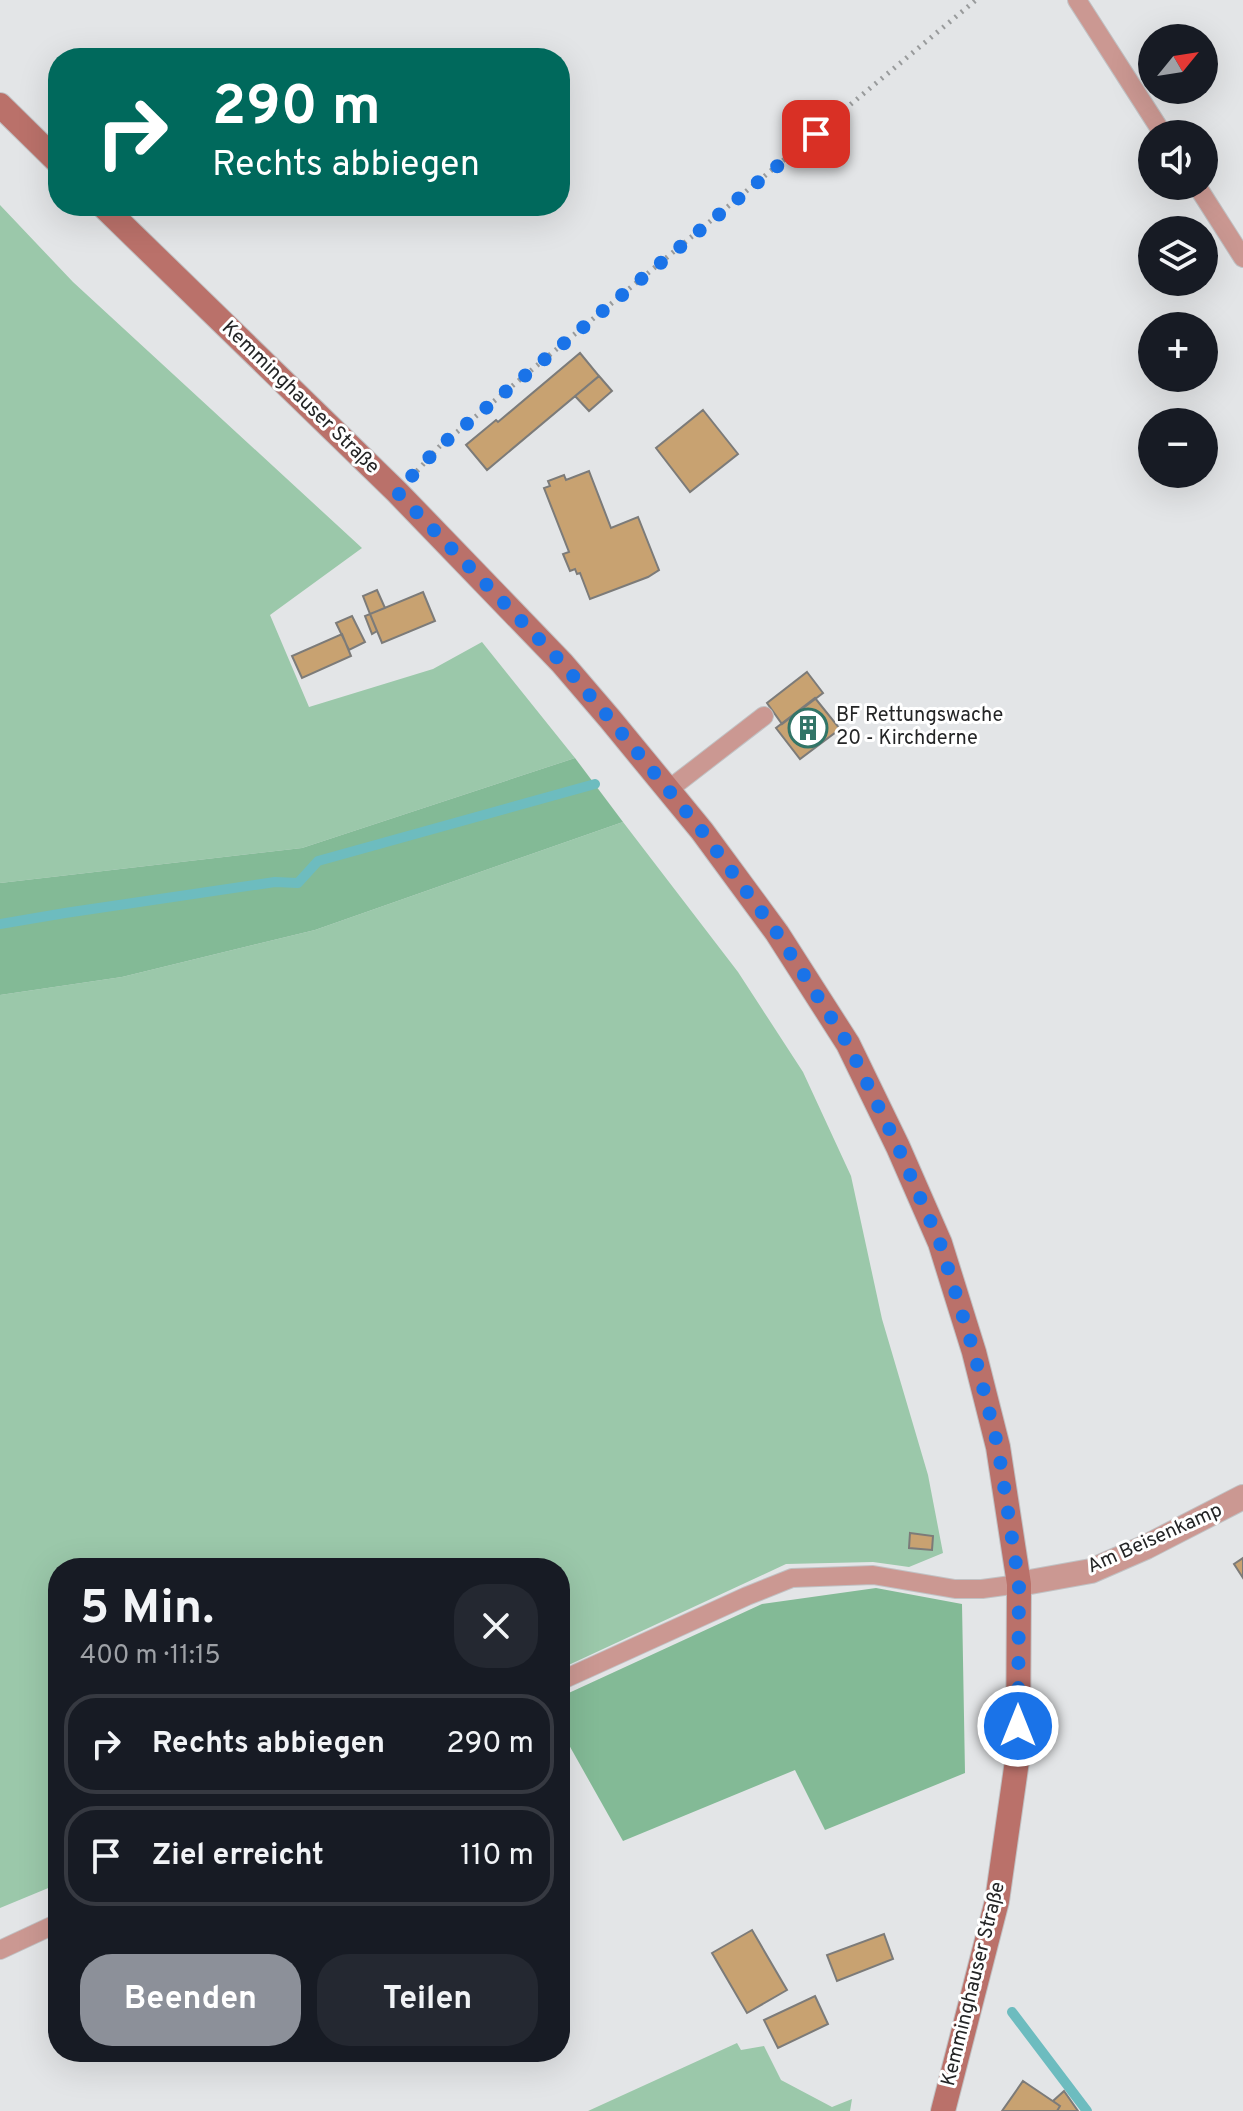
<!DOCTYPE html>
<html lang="de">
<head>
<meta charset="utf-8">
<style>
	body { margin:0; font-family:Overpass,sans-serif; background:#242831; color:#f1f3f6; height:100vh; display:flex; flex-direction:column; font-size:30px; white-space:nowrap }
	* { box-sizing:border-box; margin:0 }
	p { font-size:26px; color:#9ea1a6 }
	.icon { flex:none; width:44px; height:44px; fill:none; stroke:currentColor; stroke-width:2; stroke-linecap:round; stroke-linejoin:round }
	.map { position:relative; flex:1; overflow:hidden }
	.sheet { position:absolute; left:48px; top:1558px; width:522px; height:504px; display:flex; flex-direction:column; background:#171b24; border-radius:32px; box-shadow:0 8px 32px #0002 }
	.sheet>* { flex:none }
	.guide { position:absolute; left:48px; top:48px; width:522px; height:168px; border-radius:32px; box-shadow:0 8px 32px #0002; background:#00695c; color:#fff; overflow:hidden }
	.needle { width:52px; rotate:60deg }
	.fabs { position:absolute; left:1138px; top:24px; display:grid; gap:16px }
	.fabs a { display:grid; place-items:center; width:80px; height:80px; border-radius:50%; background:#171b24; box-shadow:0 8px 32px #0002; font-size:40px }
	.pin { position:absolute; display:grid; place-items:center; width:68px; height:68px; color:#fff; margin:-34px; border-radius:16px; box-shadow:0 4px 12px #0006 }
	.me { position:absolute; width:88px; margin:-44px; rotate:0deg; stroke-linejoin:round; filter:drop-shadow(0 0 6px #0008) }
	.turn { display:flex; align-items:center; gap:28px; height:168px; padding:0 32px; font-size:36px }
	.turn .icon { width:104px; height:104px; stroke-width:2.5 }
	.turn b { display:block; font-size:56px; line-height:68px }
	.round { display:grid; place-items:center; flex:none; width:84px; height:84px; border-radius:32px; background:#242831 }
	.head { display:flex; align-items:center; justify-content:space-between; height:136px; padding:0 32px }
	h1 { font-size:48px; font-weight:700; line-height:60px }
	.cta { display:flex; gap:16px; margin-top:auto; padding:16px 32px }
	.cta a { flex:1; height:92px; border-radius:32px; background:#8c9099; color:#fff; font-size:32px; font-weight:700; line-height:92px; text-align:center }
	.cta a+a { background:#242831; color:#f1f3f6 }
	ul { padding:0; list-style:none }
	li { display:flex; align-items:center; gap:24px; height:100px; margin:0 16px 12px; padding:0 16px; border:4px solid #363941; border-radius:32px }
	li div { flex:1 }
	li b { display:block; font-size:30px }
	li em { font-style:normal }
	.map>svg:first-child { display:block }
</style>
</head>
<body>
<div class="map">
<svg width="1243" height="2111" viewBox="0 0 1243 2111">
	<rect width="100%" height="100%" fill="#e3e5e7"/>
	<path fill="#9bc8aa" d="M0,205L73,282L362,548L270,615L309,707L433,669L482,642L575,758L302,848L0,883Z
		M623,822L738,972L803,1072L851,1176L882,1319L928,1475L943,1553L909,1567L873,1562L786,1564L560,1669V1568H58V1884L0,1908V995L122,977L315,930Z
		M737,2043L741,2050L764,2046L781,2080L832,2107L852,2099L850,2111H588Z"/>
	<path fill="#83ba96" d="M575,758L623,822L315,930L122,977L0,995V883L302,848Z
		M876,1588L962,1604L965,1773L825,1830L795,1770L623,1841L560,1729V1697L762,1604Z"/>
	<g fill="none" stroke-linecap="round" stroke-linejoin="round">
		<path stroke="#6dbcbf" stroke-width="10" d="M0,924L65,913L275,882L298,883L318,861L595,784
			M1012,2012L1087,2111"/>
	</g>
	<path fill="#c8a271" stroke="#7c7b79" stroke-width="2" d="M580,353L599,376L487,470L466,445L496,420L498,422Z
		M599,376L612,391L589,411L575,396Z
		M703,410L738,454L690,492L656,448Z
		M589,471L611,528L638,517L659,570L648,577L590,599L580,573L577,574L575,569L570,571L563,554L569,552L544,488L550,486L548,481L564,475L566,480Z
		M377,590L385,608L370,614L363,596Z
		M423,592L435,621L382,643L370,614Z
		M370,614L377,631L372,634L365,616Z
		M352,616L365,642L349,650L336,623Z
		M342,634L351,656L302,678L292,656Z
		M807,672L823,693L782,724L767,703Z
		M815,698L840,729L800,759L776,728Z
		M910,1533L933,1536L932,1550L909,1548Z
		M1243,1558V1578L1234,1564Z
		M752,1930L787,1990L747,2013L712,1953Z
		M884,1934L893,1959L837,1981L827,1955Z
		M815,1996L828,2024L778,2048L764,2020Z
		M1023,2081L1060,2106L1057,2111H1002Z
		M1064,2091L1078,2111H1057L1060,2106L1053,2101Z"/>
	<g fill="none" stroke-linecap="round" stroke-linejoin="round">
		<defs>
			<path id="service" d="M1077,0L1163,134
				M1197,186L1243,258
				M668,790L764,716
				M560,1681L747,1596L792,1578L873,1575L955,1589H982L1019,1584
				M0,1950L58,1923"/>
			<path id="minor" d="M1019,1584L1091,1571L1146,1547L1243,1497"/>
			<path id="secondary" d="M0,105L58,162
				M103,206L397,492L562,663L610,719L702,831L777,933L848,1044L898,1147L940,1243L974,1352L998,1447L1019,1584L1018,1754L997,1901L943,2111"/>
		</defs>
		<use href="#service" stroke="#c1c2c4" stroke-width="20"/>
		<use href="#minor" stroke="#c1c2c4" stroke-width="26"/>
		<use href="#secondary" stroke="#c1c2c4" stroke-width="26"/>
		<path stroke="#999b9c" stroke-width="5" stroke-dasharray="2 6" stroke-linecap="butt" d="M417,471L439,447L976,0"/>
		<use href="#service" stroke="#cb9892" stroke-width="18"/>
		<use href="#minor" stroke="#cb9892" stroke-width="24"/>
		<use href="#secondary" stroke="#ba716a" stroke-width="24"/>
	</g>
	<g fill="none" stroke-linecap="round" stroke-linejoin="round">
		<path stroke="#1a73e8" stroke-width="14" stroke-dasharray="0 25.2" d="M816,134L439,447L397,492L562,663L610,719L702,831L777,933L848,1044L898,1147L940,1243L974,1352L998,1447L1019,1584L1018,1726"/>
	</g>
	<defs>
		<symbol id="building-ring" viewBox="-11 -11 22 22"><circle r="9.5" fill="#fff" stroke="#327567" stroke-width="1.5"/><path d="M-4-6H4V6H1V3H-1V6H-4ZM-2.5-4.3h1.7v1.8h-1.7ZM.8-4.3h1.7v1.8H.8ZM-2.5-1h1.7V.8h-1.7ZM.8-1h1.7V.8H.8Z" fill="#327567"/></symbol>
	</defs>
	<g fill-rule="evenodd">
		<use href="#building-ring" x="786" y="706" width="44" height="44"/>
	</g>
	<g text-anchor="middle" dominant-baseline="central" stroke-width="6" stroke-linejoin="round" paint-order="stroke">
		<g font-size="20" fill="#242526" stroke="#fff">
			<text transform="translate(300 398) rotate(44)">Kemminghauser Straße</text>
			<text transform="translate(1155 1539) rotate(-24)">Am Beisenkamp</text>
			<text transform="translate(974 1984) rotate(-76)">Kemminghauser Straße</text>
		</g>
		<g font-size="20" fill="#242526" stroke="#fff" text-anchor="start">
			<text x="836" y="716">BF Rettungswache<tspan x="836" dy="23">20 - Kirchderne</tspan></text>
		</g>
	</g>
</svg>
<div class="fabs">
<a><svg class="needle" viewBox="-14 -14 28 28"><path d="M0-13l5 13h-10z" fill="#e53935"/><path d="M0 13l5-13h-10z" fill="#9ea1a6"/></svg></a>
<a><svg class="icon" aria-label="sound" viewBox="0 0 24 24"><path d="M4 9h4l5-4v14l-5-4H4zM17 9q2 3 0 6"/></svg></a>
<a><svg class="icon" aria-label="layers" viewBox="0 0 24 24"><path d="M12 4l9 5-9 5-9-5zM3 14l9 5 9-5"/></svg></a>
<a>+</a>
<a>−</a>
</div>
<div class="pin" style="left:816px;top:134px;background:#d93025"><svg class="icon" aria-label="arrive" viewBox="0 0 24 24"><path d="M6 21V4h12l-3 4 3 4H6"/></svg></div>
<svg class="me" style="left:1018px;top:1726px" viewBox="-20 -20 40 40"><circle r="17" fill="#1a73e8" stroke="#fff" stroke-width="3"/><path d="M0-11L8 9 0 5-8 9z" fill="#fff"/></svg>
<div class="guide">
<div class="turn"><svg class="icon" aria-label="right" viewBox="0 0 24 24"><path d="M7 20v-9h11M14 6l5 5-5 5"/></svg><div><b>290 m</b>Rechts abbiegen</div></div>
</div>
<section class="sheet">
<div class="head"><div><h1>5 Min.</h1><p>400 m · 11:15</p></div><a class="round"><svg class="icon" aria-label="close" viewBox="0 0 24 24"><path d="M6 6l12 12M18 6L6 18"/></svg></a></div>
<ul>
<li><svg class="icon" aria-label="right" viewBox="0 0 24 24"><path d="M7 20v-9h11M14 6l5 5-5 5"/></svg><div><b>Rechts abbiegen</b></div><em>290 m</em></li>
<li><svg class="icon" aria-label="arrive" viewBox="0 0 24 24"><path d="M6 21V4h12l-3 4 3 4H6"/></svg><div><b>Ziel erreicht</b></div><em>110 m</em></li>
</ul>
<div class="cta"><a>Beenden</a><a>Teilen</a></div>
</section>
</div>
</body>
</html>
